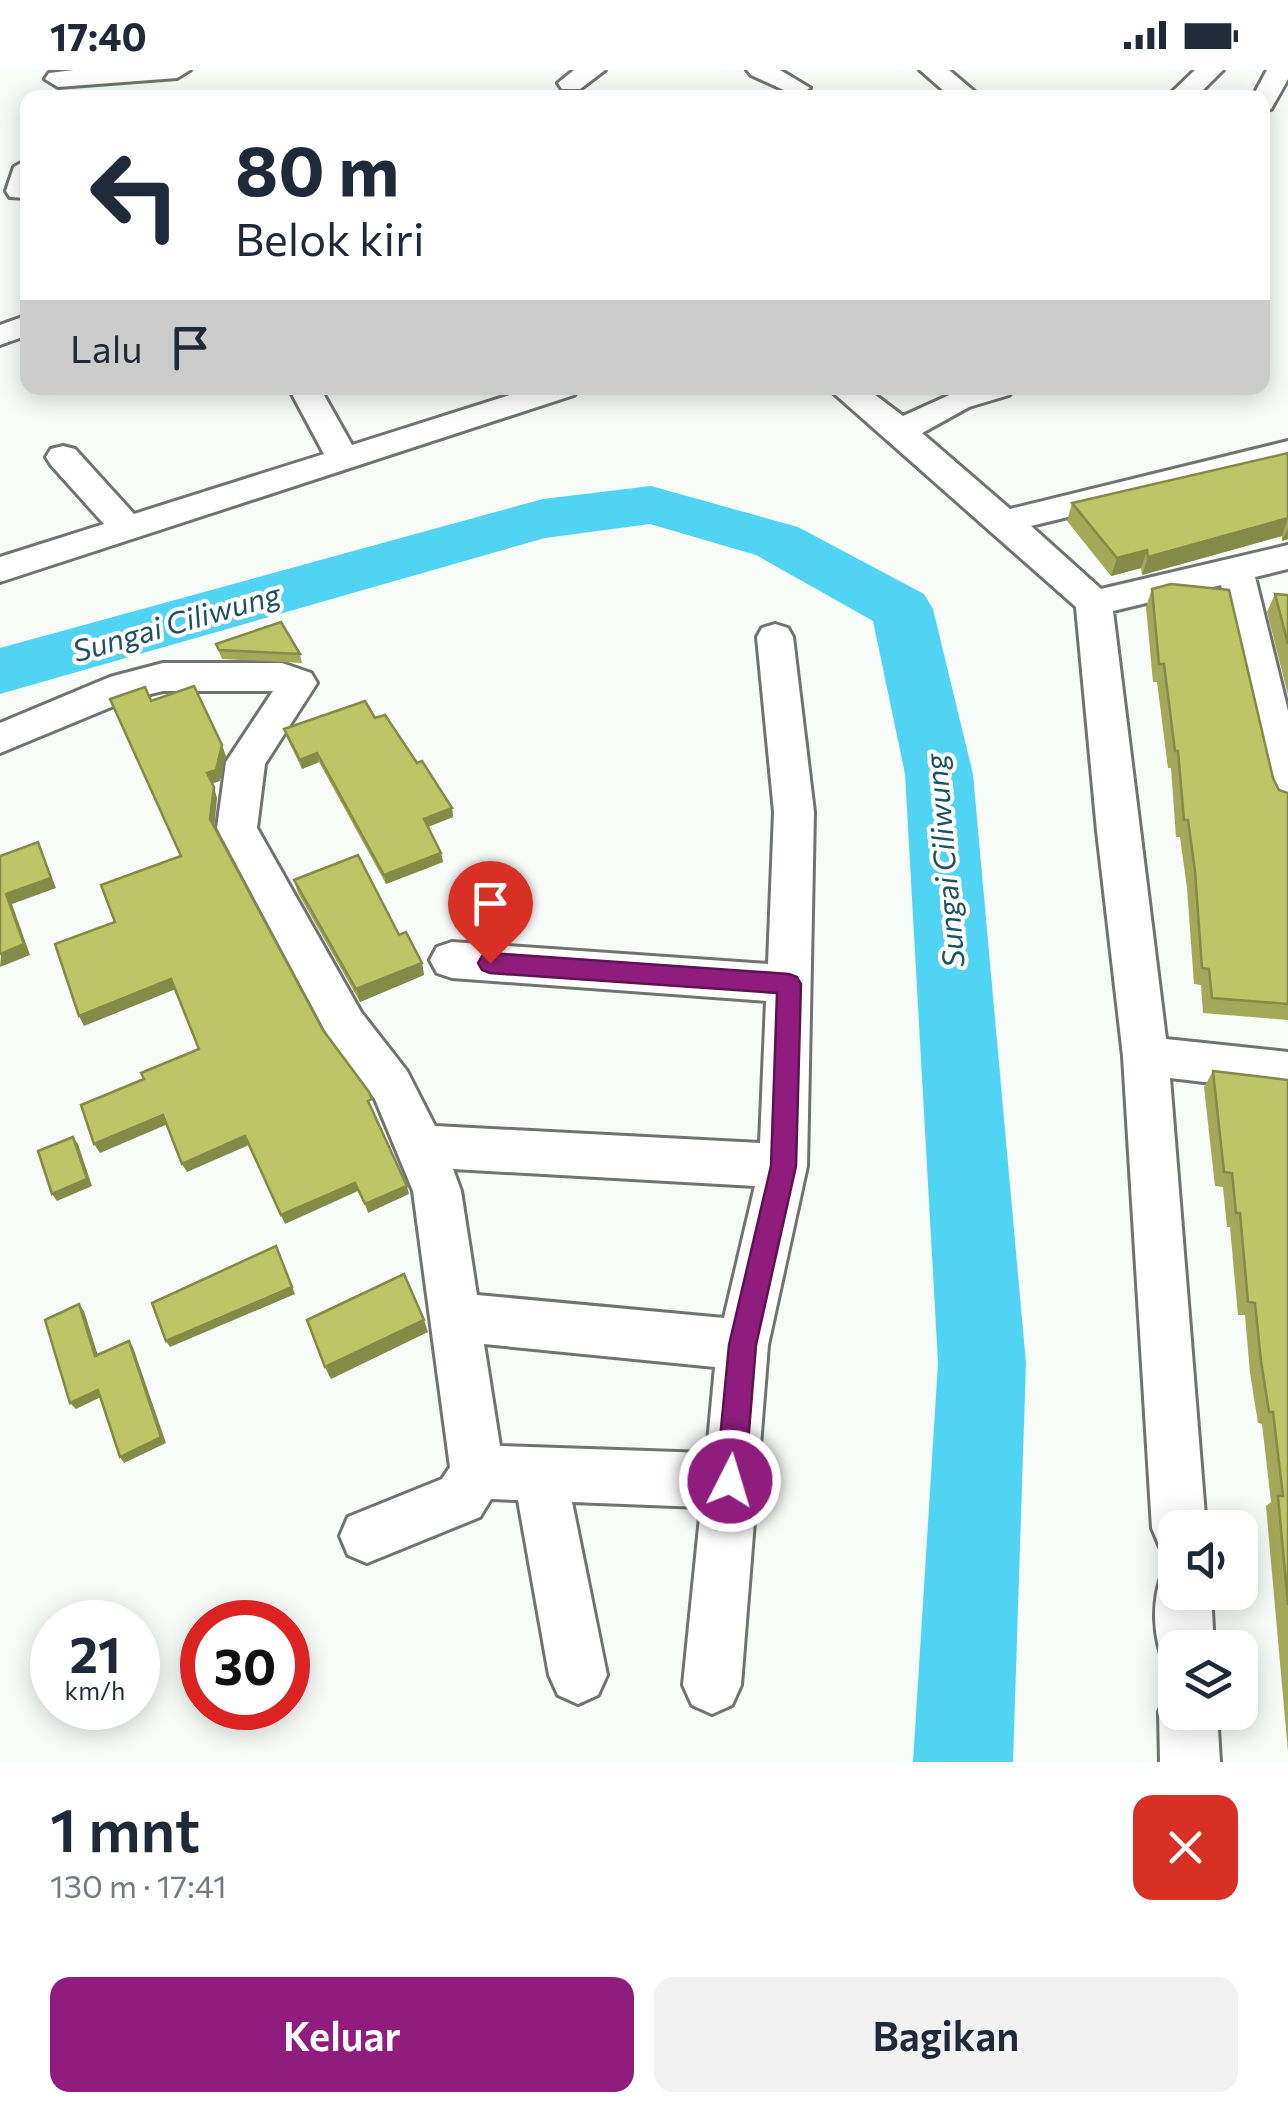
<!DOCTYPE html>
<html lang="id">
<head>
<meta charset="utf-8">
<style>
	body { margin:0; font-family:Commissioner,sans-serif; background:#f2f2f3; color:#1f2937; height:100vh; display:flex; flex-direction:column; font-size:38px; white-space:nowrap }
	* { box-sizing:border-box; margin:0 }
	p { font-size:32px; color:#747a83 }
	.icon { flex:none; width:55px; height:55px; fill:none; stroke:currentColor; stroke-width:2; stroke-linecap:round; stroke-linejoin:round }
	.map { position:relative; height:1692px; overflow:hidden }
	.drawer { display:flex; flex-direction:column; background:#fff; flex:1 }
	.drawer>* { flex:none }
	.top-card { position:absolute; left:20px; top:20px; width:1250px; height:305px; border-radius:20px; box-shadow:0 5px 25px #0003; background:#fff; color:#1f2937; overflow:hidden }
	.controls { position:absolute; left:1158px; top:1440px; display:grid; gap:20px }
	.controls a { display:grid; place-items:center; width:100px; height:100px; border-radius:20px; background:#fff; box-shadow:0 5px 25px #0003; font-size:50px }
	.speed { position:absolute; left:30px; top:1530px; display:flex; gap:20px; font-size:50px; font-weight:700; text-align:center }
	.speed>* { display:grid; place-content:center; width:130px; height:130px; border-radius:50%; background:#fff; box-shadow:0 5px 25px #0003; line-height:1 }
	.speed small { font-size:25px; font-weight:400 }
	.speed .limit { border:15px solid #d22; background:#fff; color:#111 }
	.pin { position:absolute; display:grid; place-items:center; width:85px; height:85px; color:#fff; margin:-102px -42px; border-radius:50% 50% 50% 0; rotate:-45deg; box-shadow:0 0 10px #0007 }
	.pin .icon { rotate:45deg }
	.me { position:absolute; width:110px; margin:-55px; rotate:5deg; stroke-linejoin:round; filter:drop-shadow(0 0 8px #0008) }
	.turn { display:flex; align-items:center; gap:35px; height:210px; padding:0 50px; font-size:45px }
	.turn .icon { width:130px; height:130px; stroke-width:2.5 }
	.turn b { display:block; font-size:70px; line-height:85px }
	.then { display:flex; align-items:center; height:95px; padding:0 50px; background:#0003; gap:20px; font-size:38px }
	.round { display:grid; place-items:center; flex:none; width:105px; height:105px; border-radius:20px; background:#f2f2f3 }
	.head { display:flex; align-items:center; justify-content:space-between; height:170px; padding:0 50px }
	h1 { font-size:60px; font-weight:600; line-height:75px }
	.primary-button { display:flex; gap:20px; margin-top:auto; padding:20px 50px }
	.primary-button a { flex:1; height:115px; border-radius:20px; background:#901d7d; color:#fff; font-size:40px; font-weight:600; line-height:115px; text-align:center }
	.primary-button a+a { background:#f2f2f3; color:#1f2937 }
	.status { display:flex; justify-content:space-between; align-items:center; height:70px; padding:0 50px; background:#fff; direction:ltr }
	.status svg { height:28px; fill:currentColor }
	.map>svg:first-child { display:block }
</style>
</head>
<body>
<div class="status"><b>17:40</b><svg viewBox="0 0 49 12"><path d="M0 12V9h3v3zM5 12V6h3v6zM10 12V3h3v9zM15 12V0h3v12zM26 1h20v11H26zM47 4h2v5h-2z"/></svg></div>
<div class="map">
<svg width="1288" height="1692" viewBox="0 0 1288 1692">
	<rect width="100%" height="100%" fill="#f8fcf9"/>
	<g fill="none" stroke-linecap="round" stroke-linejoin="round">
		<path fill="#51d4f3" fill-rule="evenodd" d="M651,416L798,457L924,524L933,539L973,704L1026,1293L1013,1692H913L938,1293L905,704L873,551L756,485L650,454L545,468L0,624V578L543,429Z"/>
		<defs>
			<path id="minor" d="M74,0H190L177,8L58,17L45,9L49,3Z
				M574,0H605L580,19H562L558,13Z
				M747,0H780L810,18L797,26L751,5Z
				M920,0H949L982,28H952Z
				M1195,0H1223L1195,28H1166Z
				M1267,0H1288V9L1271,39L1262,41V28H1252Z
				M28,89V128L10,127L6,121L14,97Z
				M28,245V265L0,275V255Z
				M296,318H320L352,375L532,318H579L574,325L0,512V487L104,454L51,395L46,387L51,379L63,376L75,379L134,444L324,384L292,324Z
				M828,318H866L903,346L965,318H1014L1009,325L969,337L922,363L1010,439L1288,371V393L1031,456L1101,519L1288,475V499L1255,507L1288,641V739L1274,735L1268,724L1221,515L1113,541L1166,969L1288,982V1022L1170,1008L1206,1458H1175V1484L1160,1477L1152,1458L1123,986L1097,761L1076,537Z
				M775,554L788,558L793,567L814,742L807,1096L768,1275L741,1615L732,1635L712,1644L692,1635L683,1615L701,1437L572,1432L607,1605L598,1625L578,1634L558,1625L549,1605L518,1430L491,1429L480,1447L367,1493L348,1485L340,1466L348,1447L442,1409L450,1397L413,1121L375,1029L329,968L217,758L226,692L273,621H163L133,628L0,683V653L110,607L163,593H282L311,603L317,613L265,694L257,758L361,942L407,1001L435,1056L760,1073L766,931L452,908L437,903L430,890L437,877L452,872L768,894L774,742L757,567L762,558ZM453,1099L755,1116L724,1248L477,1225L461,1121ZM484,1274L715,1297L707,1383L500,1376Z
				M1175,1497V1522H1211L1214,1578H1175V1602L1166,1598C1153,1568 1151,1532 1163,1502Z
				M1175,1618V1642H1217L1220,1692H1160L1159,1642L1167,1621Z"/>
		</defs>
		<use href="#minor" stroke="#707370" stroke-width="6"/>
		<use href="#minor" fill="#fff" fill-rule="evenodd"/>
	</g>
	<path fill="#a3a958" d="M1288,383V469L1282,471V466L1142,505L1141,498L1111,506L1067,451L1072,433Z
		M1152,519L1279,720L1288,723V950L1203,943L1201,915L1194,914L1187,818L1180,767H1176L1171,698H1168L1157,612H1153L1146,537Z
		M1275,524L1288,525V625L1267,542Z
		M216,574L300,584L302,593L222,589Z
		M375,648L417,693L452,738L453,747L428,757L441,783L443,792L386,814L319,692L302,699L287,668L284,659Z
		M294,810L399,865L422,893L424,905L360,932L298,823Z
		M1213,1001L1288,1010V1682L1266,1436L1271,1432L1262,1354L1258,1353L1250,1303L1245,1245H1238L1230,1157H1227L1223,1117L1215,1116L1204,1017Z"/>
	<path fill="#848a47" d="M1288,448L1282,466L1142,505L1148,487Z
		M1288,458V469L1282,471Z
		M1147,480L1141,498L1111,506L1117,488Z
		M222,675L226,686L220,711L211,714L207,703Z
		M317,683L319,692L302,699L300,690Z
		M214,717L217,728L214,760L210,749Z
		M452,738L453,747L425,758L424,749Z
		M38,772L56,818L12,834L30,885L0,897L6,824Z
		M441,783L443,792L386,814L384,805Z
		M422,893L424,905L360,932L356,919Z
		M171,909L176,919L84,956L79,946Z
		M163,1045L168,1054L100,1083L94,1074Z
		M245,1066L249,1075L187,1102L182,1094Z
		M73,1067L78,1074L92,1116L57,1131L52,1124Z
		M355,1113L358,1121L285,1154L281,1145Z
		M407,1116L409,1124L368,1143L365,1134Z
		M276,1176L295,1224L170,1277L166,1271Z
		M79,1234L84,1241L100,1292L95,1286Z
		M424,1250L428,1262L331,1309L325,1297Z
		M129,1271L133,1277L166,1373L124,1393L120,1387Z
		M98,1320L103,1326L76,1339L70,1333Z"/>
	<path fill="#bdc566" stroke="#848a47" stroke-width="2.5" d="M1288,383V448L1148,487L1147,480L1117,488L1072,433Z
		M1171,514L1229,520L1273,708L1279,720L1288,723V934L1212,928L1209,899L1202,898L1195,801L1188,750H1184L1178,681H1175L1164,594H1159L1152,519Z
		M1275,524L1288,525V574Z
		M281,552L300,584L219,580L216,574Z
		M194,616L222,675L216,700L207,703L214,717L210,749L323,960L369,1022L372,1029L368,1031L407,1116L365,1134L355,1113L281,1145L245,1066L182,1094L163,1045L94,1074L81,1035L144,1009L141,1003L199,979L171,909L79,946L55,874L115,852L101,815L181,786L110,629L145,617L151,631Z
		M365,631L375,648L385,645L417,693L422,691L452,738L424,749L441,783L384,805L317,683L300,690L284,659Z
		M38,772L51,808L6,824L24,874L0,884V786Z
		M358,785L399,865L406,862L422,893L356,919L294,810Z
		M1213,1001L1288,1010V1535L1278,1426H1283L1273,1342H1269L1261,1291L1255,1233L1248,1232L1240,1143H1236L1232,1103L1224,1102Z
		M73,1067L87,1109L52,1124L38,1081Z
		M276,1176L292,1217L166,1271L152,1233Z
		M404,1204L424,1250L325,1297L307,1250Z
		M79,1234L95,1286L129,1271L161,1367L120,1387L98,1320L70,1333L45,1250Z"/>
	<path fill="#901d7d" stroke="#5e1351" stroke-width="2.5" d="M490,883L789,904L797,907L801,914L796,1096L756,1275L745,1411L740,1421L730,1425L720,1421L716,1411L729,1275L771,1096L777,923L490,903L482,900L478,893L482,886Z"/>
	<g text-anchor="middle" dominant-baseline="central" stroke-width="8" stroke-linejoin="round" paint-order="stroke">
		<g font-size="30" font-style="italic" fill="#1c5360" stroke="#fff">
			<text transform="translate(176 551) rotate(-16)">Sungai Ciliwung</text>
			<text transform="translate(943 791) rotate(-95)">Sungai Ciliwung</text>
		</g>
	</g>
</svg>
<div class="controls">
<a><svg class="icon" aria-label="sound" viewBox="0 0 24 24"><path d="M4 9h4l5-4v14l-5-4H4zM17 9q2 3 0 6"/></svg></a>
<a><svg class="icon" aria-label="layers" viewBox="0 0 24 24"><path d="M12 4l9 5-9 5-9-5zM3 14l9 5 9-5"/></svg></a>
</div>
<div class="speed"><div>21<small>km/h</small></div><div class="limit">30</div></div>
<div class="pin" style="left:490px;top:893px;background:#d93025"><svg class="icon" aria-label="arrive" viewBox="0 0 24 24"><path d="M6 21V4h12l-3 4 3 4H6"/></svg></div>
<svg class="me" style="left:730px;top:1411px" viewBox="-20 -20 40 40"><circle r="17" fill="#901d7d" stroke="#fff" stroke-width="3"/><path d="M0-11L8 9 0 5-8 9z" fill="#fff"/></svg>
<div class="top-card">
<div class="turn"><svg class="icon" aria-label="left" viewBox="0 0 24 24"><path d="M17 20v-9H6M10 6l-5 5 5 5"/></svg><div><b>80 m</b>Belok kiri</div></div>
<div class="then">Lalu<svg class="icon" aria-label="arrive" viewBox="0 0 24 24"><path d="M6 21V4h12l-3 4 3 4H6"/></svg></div>
</div>
</div>
<section class="drawer">
<div class="head"><div><h1>1 mnt</h1><p>130 m · 17:41</p></div><a class="round" style="background:#d93025;color:#fff"><svg class="icon" aria-label="close" viewBox="0 0 24 24"><path d="M6 6l12 12M18 6L6 18"/></svg></a></div>
<div class="primary-button"><a>Keluar</a><a>Bagikan</a></div>
</section>
</body>
</html>
